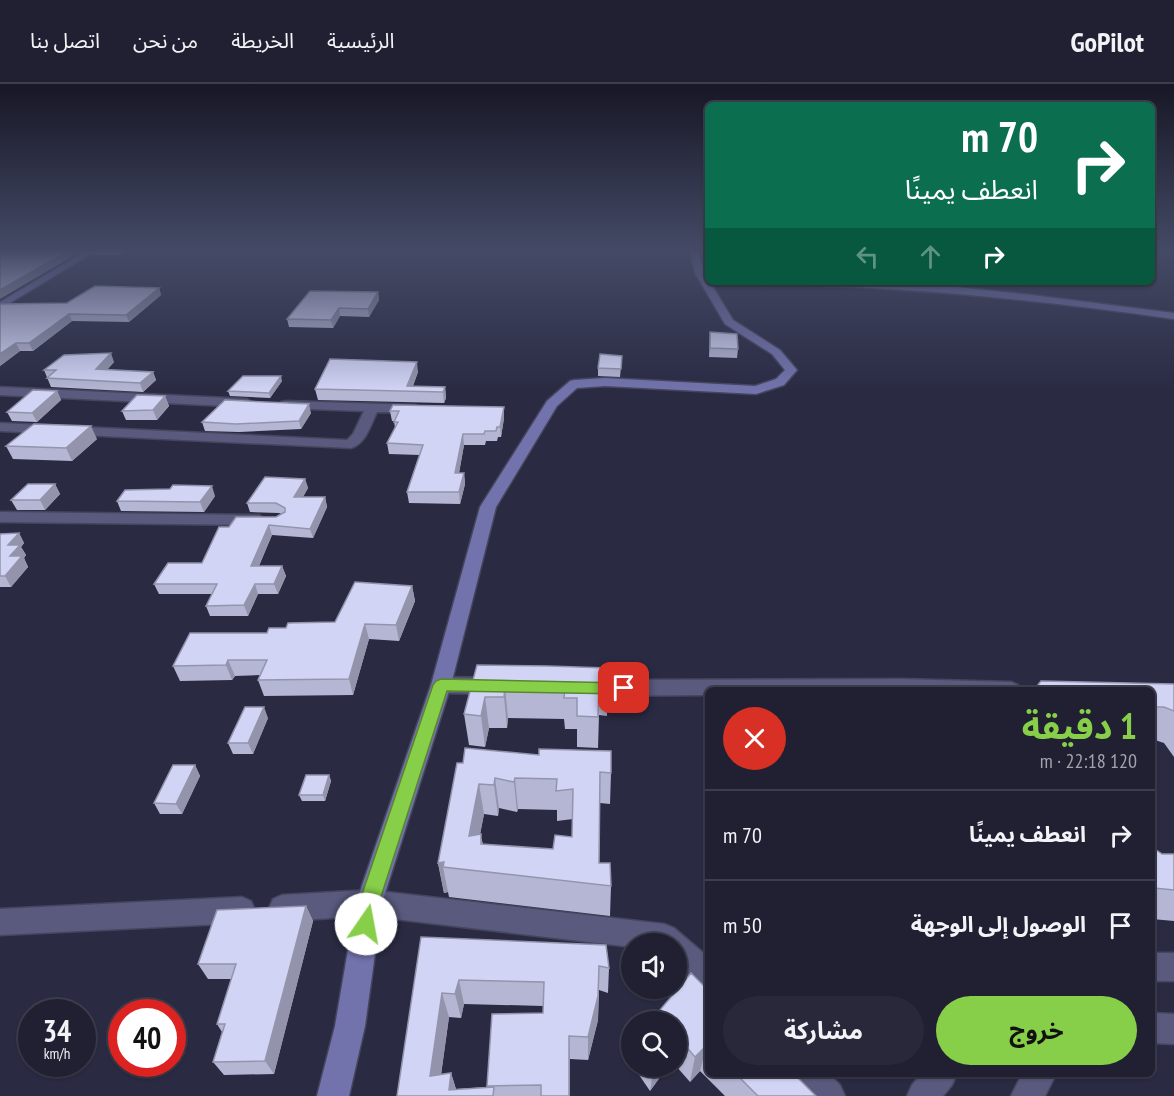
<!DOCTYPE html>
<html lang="ar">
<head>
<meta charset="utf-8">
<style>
	body { margin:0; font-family:"PT Sans Narrow","Noto Sans Arabic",sans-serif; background:#28283a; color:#f1f3f6; direction:rtl; height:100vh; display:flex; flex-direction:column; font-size:22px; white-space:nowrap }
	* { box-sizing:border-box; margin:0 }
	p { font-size:20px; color:#a2a3ac }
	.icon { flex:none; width:33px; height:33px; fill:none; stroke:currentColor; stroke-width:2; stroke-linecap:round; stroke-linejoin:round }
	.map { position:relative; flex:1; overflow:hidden; direction:ltr }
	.sheet { position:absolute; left:705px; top:603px; width:450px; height:390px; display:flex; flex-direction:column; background:#202032; border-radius:9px; box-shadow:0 2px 4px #0004,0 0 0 2px #3d3e4d; direction:rtl }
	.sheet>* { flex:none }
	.banner { position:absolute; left:705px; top:18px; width:450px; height:183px; border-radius:9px; box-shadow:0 2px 4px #0004,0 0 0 2px #3d3e4d; direction:rtl; background:#0b6e4f; color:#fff; overflow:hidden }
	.tools { position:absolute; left:621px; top:849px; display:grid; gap:12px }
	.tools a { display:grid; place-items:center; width:66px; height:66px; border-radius:50%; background:#202032; box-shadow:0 2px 4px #0004,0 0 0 2px #3d3e4d; font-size:30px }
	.speed { position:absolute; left:18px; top:915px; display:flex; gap:12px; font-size:30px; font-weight:700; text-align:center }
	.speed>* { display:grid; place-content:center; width:78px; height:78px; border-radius:50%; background:#202032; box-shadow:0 2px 4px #0004,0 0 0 2px #3d3e4d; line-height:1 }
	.speed small { font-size:15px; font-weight:400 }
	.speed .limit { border:9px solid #d22; background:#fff; color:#111 }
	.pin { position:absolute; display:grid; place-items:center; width:51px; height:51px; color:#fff; margin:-26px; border-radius:12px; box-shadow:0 3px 9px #0006 }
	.me { position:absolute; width:66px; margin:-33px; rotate:12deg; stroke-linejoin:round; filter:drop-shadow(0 0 4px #0008) }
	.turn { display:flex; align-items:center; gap:21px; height:126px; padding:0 18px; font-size:27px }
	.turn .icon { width:78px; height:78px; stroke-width:2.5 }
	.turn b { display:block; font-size:42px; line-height:51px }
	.lanes { display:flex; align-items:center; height:57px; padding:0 18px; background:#0003; justify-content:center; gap:30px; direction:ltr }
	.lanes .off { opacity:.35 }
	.round { display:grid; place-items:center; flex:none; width:63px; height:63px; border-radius:32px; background:#28283a }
	.headline { display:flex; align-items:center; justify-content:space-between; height:102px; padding:0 18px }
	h1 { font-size:36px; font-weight:700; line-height:45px; color:#88cf49 }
	.cta { display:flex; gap:12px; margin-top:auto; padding:12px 18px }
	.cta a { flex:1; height:69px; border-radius:36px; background:#88cf49; color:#111; font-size:24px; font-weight:700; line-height:69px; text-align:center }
	.cta a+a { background:#28283a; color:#f1f3f6 }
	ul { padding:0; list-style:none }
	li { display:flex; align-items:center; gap:18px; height:90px; padding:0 18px; border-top:2px solid #3d3e4d }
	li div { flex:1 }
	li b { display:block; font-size:22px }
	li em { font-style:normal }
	header { display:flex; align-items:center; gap:36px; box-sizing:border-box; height:84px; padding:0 30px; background:#202032; border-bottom:2px solid #3d3e4d }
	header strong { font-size:28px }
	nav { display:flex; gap:33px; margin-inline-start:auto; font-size:21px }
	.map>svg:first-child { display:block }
</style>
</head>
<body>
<header>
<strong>GoPilot</strong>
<nav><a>الرئيسية</a><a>الخريطة</a><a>من نحن</a><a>اتصل بنا</a></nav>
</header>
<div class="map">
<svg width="1174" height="1012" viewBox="0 0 1174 1012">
	<rect width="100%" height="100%" fill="#2a2a43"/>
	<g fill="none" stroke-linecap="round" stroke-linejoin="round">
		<defs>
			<path id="street" d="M0,303L247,315L253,319L247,323L0,311Z
				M286,317L415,321L422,325L415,329L377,328C371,340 366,360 351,364L0,347V339L347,356L353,350L364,327L281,324L280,321L281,318Z
				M0,428L259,431L267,436L259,441L0,438Z
				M441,593L496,594L503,597L506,602L503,607L496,610L441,609L434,606L431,601L434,596Z
				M901,595L1011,598L1018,601L1021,606H708V611L584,612L577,609L574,604L577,599L584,596Z
				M369,806L664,840L674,844L708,873V905L698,901L676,883V860H632V863L369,832L282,837L273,833L269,824L273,815L282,811Z
				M242,813L251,817L255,826L251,835L242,839L0,851V825Z
				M1152,869H1174V897H1152Z
				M1152,929L1174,930V960L1152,959Z
				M791,990H829L840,1001L845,1012H807L796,1001Z
				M921,990H957L952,1001L943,1012H907L912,1001Z
				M1022,990H1056L1045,1012H1011Z"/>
			<path id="secondary" d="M89,165H99L0,225V218Z
				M689,165H697L708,198H710L733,236L780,266L797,286L784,301L756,310L605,302L577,304L557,322L496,423L451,601L382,819L365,942L349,1012H317L335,942L356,819L431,601L480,423L547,317L570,297L574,296L605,294L755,302L776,295L785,286L772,270L725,240L695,189Z
				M789,198H883L937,201L1032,211L1174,229V235C1048,217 922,204 794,201Z"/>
		</defs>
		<use href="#street" stroke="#45455d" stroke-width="3"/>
		<use href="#secondary" stroke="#45455d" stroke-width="3"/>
		<use href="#street" fill="#595a7e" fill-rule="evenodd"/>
		<use href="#secondary" fill="#7273ac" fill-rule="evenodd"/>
	</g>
	<path fill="#b5b6d3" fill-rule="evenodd" d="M91,165H129L119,171H93Z
		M159,204L161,211L129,238L72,237L33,267H20L0,282V220L67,219Z
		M378,208L379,216L369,233L340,232L333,244L289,243L287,235Z
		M710,248L738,265L737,274L709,273Z
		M622,272L620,293L598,292V284Z
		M114,278L107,286L153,288L156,296L143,308L51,303L44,286Z
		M418,288L413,302L445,303L446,314L444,319L318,316L315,305Z
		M282,297L270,314L230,312L228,307Z
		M57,307L61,316L37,338L12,337L7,328Z
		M165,312L169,322L157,336H126L122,327Z
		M504,323V334L501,353H498L497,357H486L485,361H464L459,389H464L465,400L460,420L409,419L407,408L420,371L389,370L387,359L395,344L394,337H392L390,327Z
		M311,329L301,345L239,348L205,347L202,338Z
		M97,355L72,377L13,375L6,362Z
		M305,395L308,404L303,413H325L327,423L313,454L272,451L259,482H282L286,492L278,510H258L248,532H210L206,522L212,510H159L154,500L202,479L229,443L276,433L282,430L279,429L250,428L247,419Z
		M55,400L60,410L45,426H17L11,416Z
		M215,412L204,428L121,427L117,417Z
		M19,449L24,459L21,463L26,471L24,474L28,483L11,503H0V450Z
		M412,502L415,517L399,557L369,555L353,611L264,612L258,596L260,591L235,592L232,596L180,597L173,582L267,549L286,544L335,538Z
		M477,581L607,601V632L599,631L598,664L577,663V645H565L564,635L508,634L507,644H489L485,663L469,661L464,630Z
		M1174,600V673L1164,659L1152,655V606Z
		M268,634L253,670H233L228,659Z
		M465,664L611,689L610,720L600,719L599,779L611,802L610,832L449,813L448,808L444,809L438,779L463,679ZM499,724L517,728L518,725L557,726V737L573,735L572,753L553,765L483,760L480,750L484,730L498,732Z
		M195,681L200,692L182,730H160L154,719Z
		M329,691L331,697L325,717H302L299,711Z
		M1152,763L1162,770H1174V837L1152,835Z
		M306,822L313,837L274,990L224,991L213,978L222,948L217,940L232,895H208L198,880Z
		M421,853L606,861L609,884L608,909L599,906L598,936L588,976L570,975V1012H397ZM464,920L543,922V929L492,930L487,1003L456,1005L451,989L441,991L449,933L461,934Z
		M708,906V990H794L816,1012H725L700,987L690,998L676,982V938Z
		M633,982H668L650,1007Z"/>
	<path fill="#9394ac" d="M71,165H85L0,215V206Z
		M117,165H129L119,171Z
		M159,204L161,211L129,238L126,231Z
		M378,208L379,216L369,233L368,225Z
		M339,224L340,232L333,244L331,236Z
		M69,230L72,237L33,267L29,259Z
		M16,259L20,267L0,282V270Z
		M111,269L114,278L99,294L96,285Z
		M417,278L418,288L411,307L407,302Z
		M153,288L156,296L143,308L140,299Z
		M281,292L282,297L270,314L269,309Z
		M445,303L446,314L444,319L443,308Z
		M57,307L61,316L37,338L32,329Z
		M165,312L169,322L157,336L153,326Z
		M309,320L311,329L301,345L299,337Z
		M504,323V334L501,353L500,343Z
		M91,342L97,355L72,377L66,364Z
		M463,350L464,361L457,400L455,389Z
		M464,389L465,400L460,420L459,408Z
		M305,395L308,404L297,423L294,413Z
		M55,400L60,410L45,426L40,416Z
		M212,402L215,412L204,428L200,418Z
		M325,413L327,423L313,454L310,445Z
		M269,441L272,451L254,492L251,482Z
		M19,449L24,459L21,463L26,471L24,474L28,483L11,503L5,492L10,472L8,461Z
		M282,482L286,492L278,510L274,500Z
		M255,500L258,510L248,532L244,521Z
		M412,502L415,517L399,557L396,541Z
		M365,540L369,555L353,611L349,595Z
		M228,576L235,592L232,596L226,581Z
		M505,603L508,634L507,644L504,613Z
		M485,613L489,644L485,663L481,632Z
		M264,623L268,634L253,670L248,659Z
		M195,681L200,692L182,730L176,720Z
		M329,691L331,697L325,717L323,711Z
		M495,694L499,724L498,732L494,701Z
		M515,694L518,725L517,728L514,698Z
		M479,700L484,730L474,782L469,752Z
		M444,778L443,783L448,808L444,809L438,779Z
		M306,822L313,837L274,990L265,977Z
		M599,882L598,936L588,976V953Z
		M459,896L464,920L461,934L455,910Z
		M442,909L449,933L438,1012L430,992Z
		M569,952L570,975V1012H569Z
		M707,961L700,987L690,998L695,973Z
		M654,982H668L650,1007Z
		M451,989L458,1012L449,1006Z"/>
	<path fill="#d2d4f5" stroke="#9394ac" stroke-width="1.5" fill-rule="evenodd" d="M0,165H71L0,206Z
		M95,202L159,204L126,231L69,230L29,259H16L0,270V220L67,219Z
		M310,207L378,208L368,225L339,224L331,236L287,235Z
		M710,248L737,250L738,265L710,264Z
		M111,269L96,285L153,288L140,299L47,294L56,286H44L64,271Z
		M600,270L622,272L621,285L598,284Z
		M330,275L417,278L407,302L445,303L443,308L315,305Z
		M243,292H281L269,309L228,307Z
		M33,306L57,307L32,329L7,328Z
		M137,311L165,312L153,326L122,327Z
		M225,316L309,320L299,337L236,340L202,338Z
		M393,321L504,323L500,343H497L496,347H485L484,350H463L455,389H464L459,408H407L423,361L387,359L398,338H394L399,327H390Z
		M34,340L91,342L66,364L6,362Z
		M265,393L305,395L294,413H325L310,445L269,441L251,482H282L274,500H255L244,521L206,522L217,500H154L168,479H202L219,443H229L236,433H276L285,428V424L276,419H247Z
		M28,400H55L40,416H11Z
		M173,401L212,402L200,418L117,417L125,406L170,405Z
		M19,449L8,461H20L10,472H22L5,492H0V450Z
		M355,498L412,502L396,541L365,540L349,595L258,596L267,576H228L226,581L173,582L190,549H267L269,544H286L288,539L335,538Z
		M477,581L548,582L607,584V601H599L598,633L577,632V614H564L565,604L505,603L504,613H485L481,632L464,630Z
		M1041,597L1174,600V627L1164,623H1152V606H1034Z
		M756,603L812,606H754Z
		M245,623H264L248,659H228Z
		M465,664L539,671V665L611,667V689L600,688L599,779H610L611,802L443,783L444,778L438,779L457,679H463ZM495,694L514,698L515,694L557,695L556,707L573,705L572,753L555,751L553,765L481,760V750L469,752L479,700L494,701Z
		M173,681H195L176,720L154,719Z
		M306,691H329L323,711H299Z
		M1152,763L1162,770H1174V806L1154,804L1152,803Z
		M306,822L265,977L213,978L225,940H217L236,880H198L217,826Z
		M421,853L606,861L609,884L599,882L598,912L588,953L569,952V1012H541V1001L487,1002L492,930L543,929L544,898L459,896L455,910L442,909L430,992L451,989L449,1006L494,1003L493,1012H397Z
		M691,889L708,906V963L707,961L695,973L676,951V938H650Z
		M736,990H794L816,1012H758Z"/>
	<linearGradient id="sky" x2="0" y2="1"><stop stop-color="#171725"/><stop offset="0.54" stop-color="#444a66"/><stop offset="1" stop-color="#444a66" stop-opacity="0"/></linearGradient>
	<rect width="1174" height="307" fill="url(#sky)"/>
	<path fill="#88cf49" stroke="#58872f" stroke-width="1.5" d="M441,595L624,599L629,600L632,604L629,609L624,610L447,607L379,819L373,847L366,850L359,847L356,840L359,819L433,601L436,597Z"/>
</svg>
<div class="tools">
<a><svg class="icon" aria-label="sound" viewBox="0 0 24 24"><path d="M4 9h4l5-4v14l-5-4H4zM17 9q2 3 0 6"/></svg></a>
<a><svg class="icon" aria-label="search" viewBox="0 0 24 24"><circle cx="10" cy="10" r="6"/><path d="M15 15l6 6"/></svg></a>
</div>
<div class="speed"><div>34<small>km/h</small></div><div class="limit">40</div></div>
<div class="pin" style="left:624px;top:604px;background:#d93025"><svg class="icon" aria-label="arrive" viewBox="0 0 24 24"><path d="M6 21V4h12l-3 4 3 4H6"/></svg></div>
<svg class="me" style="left:366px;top:840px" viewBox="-20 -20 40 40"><circle r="19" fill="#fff"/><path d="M0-13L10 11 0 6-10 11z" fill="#88cf49"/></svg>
<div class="banner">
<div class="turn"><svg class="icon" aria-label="right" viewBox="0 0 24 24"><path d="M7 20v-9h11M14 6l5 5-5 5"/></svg><div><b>70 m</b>انعطف يمينًا</div></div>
<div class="lanes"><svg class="icon off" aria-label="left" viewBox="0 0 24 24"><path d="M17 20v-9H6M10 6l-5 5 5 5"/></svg><svg class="icon off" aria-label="ahead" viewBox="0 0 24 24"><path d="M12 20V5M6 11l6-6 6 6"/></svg><svg class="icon" aria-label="right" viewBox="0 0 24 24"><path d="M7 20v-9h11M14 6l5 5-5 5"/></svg></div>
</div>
<section class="sheet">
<div class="headline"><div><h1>1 دقيقة</h1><p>120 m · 22:18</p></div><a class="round" style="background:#d93025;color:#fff"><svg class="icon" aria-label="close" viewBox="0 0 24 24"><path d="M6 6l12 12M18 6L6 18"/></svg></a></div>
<ul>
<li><svg class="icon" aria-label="right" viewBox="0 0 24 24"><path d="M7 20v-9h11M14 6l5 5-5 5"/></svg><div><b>انعطف يمينًا</b></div><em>70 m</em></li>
<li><svg class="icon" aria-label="arrive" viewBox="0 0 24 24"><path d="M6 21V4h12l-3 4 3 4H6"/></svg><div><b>الوصول إلى الوجهة</b></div><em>50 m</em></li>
</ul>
<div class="cta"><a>خروج</a><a>مشاركة</a></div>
</section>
</div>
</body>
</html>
